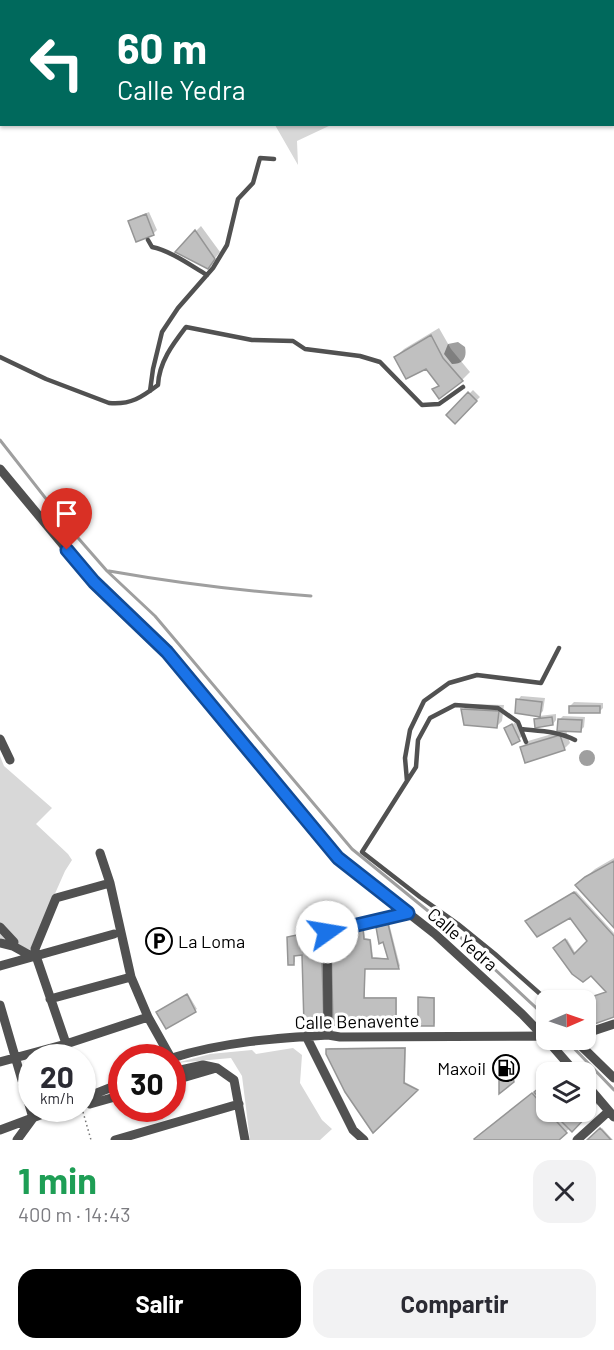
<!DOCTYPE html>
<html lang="es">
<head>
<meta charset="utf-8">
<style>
	body { margin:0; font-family:Barlow,sans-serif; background:#f2f2f3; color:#2b2b33; height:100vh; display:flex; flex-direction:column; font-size:22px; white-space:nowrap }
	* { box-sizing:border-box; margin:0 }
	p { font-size:20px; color:#7c7c81 }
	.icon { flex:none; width:33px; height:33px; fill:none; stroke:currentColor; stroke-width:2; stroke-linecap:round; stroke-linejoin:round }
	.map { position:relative; height:1140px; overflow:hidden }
	.side { display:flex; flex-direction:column; background:#fff; flex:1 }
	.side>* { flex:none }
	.top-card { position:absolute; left:0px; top:0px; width:615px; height:126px; box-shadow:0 2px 4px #0004; background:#00695c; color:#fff; overflow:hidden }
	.needle { width:39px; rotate:88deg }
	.buttons { position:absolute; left:536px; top:990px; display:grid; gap:12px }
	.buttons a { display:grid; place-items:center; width:60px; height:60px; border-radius:12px; background:#fff; box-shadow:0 2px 4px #0004; font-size:30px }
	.speed { position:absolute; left:18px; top:1044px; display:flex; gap:12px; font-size:30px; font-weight:700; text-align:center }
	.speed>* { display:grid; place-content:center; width:78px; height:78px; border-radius:50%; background:#fff; box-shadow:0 2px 4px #0004; line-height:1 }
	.speed small { font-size:15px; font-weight:400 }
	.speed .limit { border:9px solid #d22; background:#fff; color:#111 }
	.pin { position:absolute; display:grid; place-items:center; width:51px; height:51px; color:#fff; margin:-62px -26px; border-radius:50% 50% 50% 0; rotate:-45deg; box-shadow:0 0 6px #0007 }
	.pin .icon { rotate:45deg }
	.me { position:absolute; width:66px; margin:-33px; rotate:77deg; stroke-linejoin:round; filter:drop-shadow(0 0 4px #0008) }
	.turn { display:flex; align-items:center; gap:21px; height:126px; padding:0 18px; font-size:27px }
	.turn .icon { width:78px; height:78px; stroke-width:2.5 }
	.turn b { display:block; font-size:42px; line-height:51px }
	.round { display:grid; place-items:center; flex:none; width:63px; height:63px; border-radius:18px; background:#f2f2f3 }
	.overview { display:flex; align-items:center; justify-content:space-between; height:102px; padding:0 18px }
	h1 { font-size:36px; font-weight:700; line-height:45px; color:#1e9e55 }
	.action { display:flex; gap:12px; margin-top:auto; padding:12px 18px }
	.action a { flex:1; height:69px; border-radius:18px; background:#000; color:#fff; font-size:24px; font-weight:700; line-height:69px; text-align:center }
	.action a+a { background:#f2f2f3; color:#2b2b33 }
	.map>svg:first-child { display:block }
</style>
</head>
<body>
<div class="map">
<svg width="614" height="1140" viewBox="0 0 614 1140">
	<rect width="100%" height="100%" fill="#fff"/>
	<path fill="#d8d8d8" d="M83,0H461L459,2H83Z
		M275,125H331L297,141L298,165Z
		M0,756L4,766L52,808L36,824L68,854L72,860L65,871L30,950L14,942L0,938Z
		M293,1048L302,1055L300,1083L322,1120L332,1129L320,1140H250L242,1076L231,1058L176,1063L210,1054L252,1050L256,1054Z"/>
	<path fill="#9f9f9f" d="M458,342L465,347C467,357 464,364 452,364L444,354L448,344Z
		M579 758a8 8 0 1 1 16 0a8 8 0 1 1-16 0Z"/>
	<path fill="#0003" d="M149,212L157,230L153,234L130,221L134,218Z
		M201,226L220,252L208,267L196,231Z
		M439,328L451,349L470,372L462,380L434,390L439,384L427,367L396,357L404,349Z
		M473,390L480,397L455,422L448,415Z
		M521,696L545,698L543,711L539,715L518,700Z
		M574,702L603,703V708L599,712L570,706Z
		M468,704L504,705L502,721L496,727L463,710Z
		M556,714V720L553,724L536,720L539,716Z
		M563,716L585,717L584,727L580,731L566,730L570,743L564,749L522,747L528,741L559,732V720Z
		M516,722L523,736L512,743L506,729Z
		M614,858V926L577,885L595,869Z
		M576,891L614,933V1015L586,1025L585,1023V1000H583L607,992L591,974L555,948L567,939L576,954L589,942L571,916L529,920Z
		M389,923L400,966L399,967H365V997H397V1023L396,1024H335L333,938L364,929L365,938L371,939L373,957L390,959L377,928Z
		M322,929L324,1023L303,953L295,954V962L293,963L288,937L290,936Z
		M188,994L197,1009L166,1027L159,1010Z
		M421,997H435V1023L433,1025L419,998Z
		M406,1047L405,1082L418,1089L373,1130L328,1049L329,1048Z
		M568,1065L575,1072H558Z
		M511,1067V1072L508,1074H516L517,1077L513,1081L500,1078L504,1075V1069L505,1068Z
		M546,1083V1112H585V1083L598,1103L572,1130L570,1128L557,1140H475L481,1133Z
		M602,1128L613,1140H589Z"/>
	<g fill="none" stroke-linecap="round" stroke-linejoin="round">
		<path stroke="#9f9f9f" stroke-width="3" d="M0,440L65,523L107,571L155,616L352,849L460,937L546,1017
			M109,571C177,583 243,591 311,596
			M566,1040L614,1090"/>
	</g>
	<path fill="#c0c0c0" stroke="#959595" stroke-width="1.5" d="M146,214L154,235L136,242L128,221Z
		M195,230L215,259L208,269L175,252Z
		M431,335L443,358L463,381L439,399L432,389L439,386L426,369L406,379L394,357Z
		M468,392L477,401L455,424L446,415Z
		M516,699L542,702L540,717L515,713Z
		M569,706H600V713H569Z
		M461,709L499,711L497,728L464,725Z
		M552,717L553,725L535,728L534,719Z
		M558,719L582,720L581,732L557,731Z
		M512,724L520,741L512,745L504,728Z
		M560,735L565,750L525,763L520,747Z
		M614,861V928L575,885L585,877Z
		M574,892L614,936V1017L586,1027L585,1000H582L606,992L591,976L583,982L572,974L553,948L565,939L574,954L587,941L570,918L537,937L525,921Z
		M388,924L399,969H365L364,998H396V1026L333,1025L331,938L363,929L364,939L370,940L372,958L388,959L383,942L379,944L376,927Z
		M321,930L324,1026L304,1025L302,955L294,956V965H288L287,937Z
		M187,994L196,1012L166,1029L156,1012Z
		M418,997L434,998V1026H418Z
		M405,1048L404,1083L418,1090L373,1133L345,1092L326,1054V1049Z
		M502,1057H509L510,1063H502Z
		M502,1068H510V1074L502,1075Z
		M513,1077L514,1082L499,1094V1078Z
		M546,1082V1105L534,1092Z
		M532,1093L546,1109V1112H548L567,1133L559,1140H475L474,1139Z
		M585,1099L591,1105L590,1113L572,1132L552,1112H585Z
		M600,1128L611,1140H587Z"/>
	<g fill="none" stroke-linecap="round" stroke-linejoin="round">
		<path stroke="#737373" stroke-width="1.5" stroke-dasharray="1.5 3" stroke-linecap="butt" d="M83,1112L91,1140"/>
		<path stroke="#515151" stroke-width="4.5" d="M148,240L152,247C171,251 190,265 207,275
			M0,357L46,379L109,403C131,405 142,397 158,385C159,362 173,344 186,327L252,340L293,341L305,349L360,356L380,362L422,405L439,404L463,387
			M150,391L153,369L162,332L178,308L213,268L227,245L238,199L253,183L260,158L274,159
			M521,729C540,731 558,731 575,740
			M407,781L416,767L418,740L430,718L455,705L498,708L518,722L526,742
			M547,1000L495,954L458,924L420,897L362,852L407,781L405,758L410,730L424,701L449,683L477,675L541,683L559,648"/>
		<path stroke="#515151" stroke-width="9" d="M0,469L94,582L167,652L338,858L435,934L522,1014L546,1039
			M0,739L10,760
			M100,853L110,883L131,977L148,1017L171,1058
			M0,927L14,942
			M0,943L13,946L33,957
			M0,966L114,934
			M50,999L131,977
			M0,1005L33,1118
			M585,1032H590L614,1024
			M328,1035L327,932L408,913
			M306,1036L353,1130L364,1140
			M547,1040L575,1072
			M575,1040L614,1078
			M71,1058L36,956L35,949L56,898L110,883
			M172,1058C222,1042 277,1038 328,1035L340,1037L546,1036
			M0,1062L66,1044L148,1017
			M172,1072L203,1065L217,1068L234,1080L245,1140
			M172,1081L213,1069
			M585,1083L614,1117
			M82,1099L122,1083
			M90,1104L122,1095
			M0,1130L59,1108
			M17,1140L33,1118
			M115,1140L239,1104
			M577,1140L609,1111"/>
	</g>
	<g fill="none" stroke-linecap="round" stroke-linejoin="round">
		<defs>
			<path id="route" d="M67,550L94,582L167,652L338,858L408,913L327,932"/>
		</defs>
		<use href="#route" stroke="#114b97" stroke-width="15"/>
		<use href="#route" stroke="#1a73e8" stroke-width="10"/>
	</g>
	<defs>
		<symbol id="parking-ring" viewBox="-11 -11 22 22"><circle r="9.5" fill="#fff" stroke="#000" stroke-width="1.5"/><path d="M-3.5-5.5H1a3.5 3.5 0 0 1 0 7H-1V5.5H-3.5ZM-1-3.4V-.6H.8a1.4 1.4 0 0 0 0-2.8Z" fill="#000"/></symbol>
		<symbol id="fuel-ring" viewBox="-11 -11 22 22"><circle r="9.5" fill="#fff" stroke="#000" stroke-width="1.5"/><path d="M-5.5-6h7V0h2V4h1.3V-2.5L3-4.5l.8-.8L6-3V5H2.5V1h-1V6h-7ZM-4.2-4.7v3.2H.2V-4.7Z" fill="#000"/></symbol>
	</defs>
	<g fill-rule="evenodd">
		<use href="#parking-ring" x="144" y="926" width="30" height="30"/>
		<use href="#fuel-ring" x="491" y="1053" width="30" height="30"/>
	</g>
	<g text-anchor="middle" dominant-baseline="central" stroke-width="6" stroke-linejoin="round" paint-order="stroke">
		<g font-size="18" fill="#000" stroke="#fff">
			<text transform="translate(463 939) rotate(41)">Calle Yedra</text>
			<text transform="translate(357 1021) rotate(-1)">Calle Benavente</text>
		</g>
		<g font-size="18" fill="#000" stroke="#fff" text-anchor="start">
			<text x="178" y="941">La Loma</text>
			<text x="486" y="1068" text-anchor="end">Maxoil</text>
		</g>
	</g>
</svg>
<div class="buttons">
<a><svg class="needle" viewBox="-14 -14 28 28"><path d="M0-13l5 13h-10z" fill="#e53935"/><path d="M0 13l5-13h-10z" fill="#7c7c81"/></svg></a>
<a><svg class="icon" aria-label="layers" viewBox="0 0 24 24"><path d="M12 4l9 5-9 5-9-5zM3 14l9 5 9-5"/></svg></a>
</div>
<div class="speed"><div>20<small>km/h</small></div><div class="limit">30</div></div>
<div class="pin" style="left:67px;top:550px;background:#d93025"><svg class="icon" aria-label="arrive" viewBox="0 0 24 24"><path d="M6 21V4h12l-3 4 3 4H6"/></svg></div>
<svg class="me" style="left:327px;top:932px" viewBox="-20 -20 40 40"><circle r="19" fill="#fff"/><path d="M0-13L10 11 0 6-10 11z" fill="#1a73e8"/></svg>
<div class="top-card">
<div class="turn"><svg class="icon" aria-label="left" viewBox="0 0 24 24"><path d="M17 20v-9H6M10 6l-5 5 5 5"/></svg><div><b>60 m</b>Calle Yedra</div></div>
</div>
</div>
<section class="side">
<div class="overview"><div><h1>1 min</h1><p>400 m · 14:43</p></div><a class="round"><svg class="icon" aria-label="close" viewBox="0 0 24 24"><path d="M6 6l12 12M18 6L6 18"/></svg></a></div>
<div class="action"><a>Salir</a><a>Compartir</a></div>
</section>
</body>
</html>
